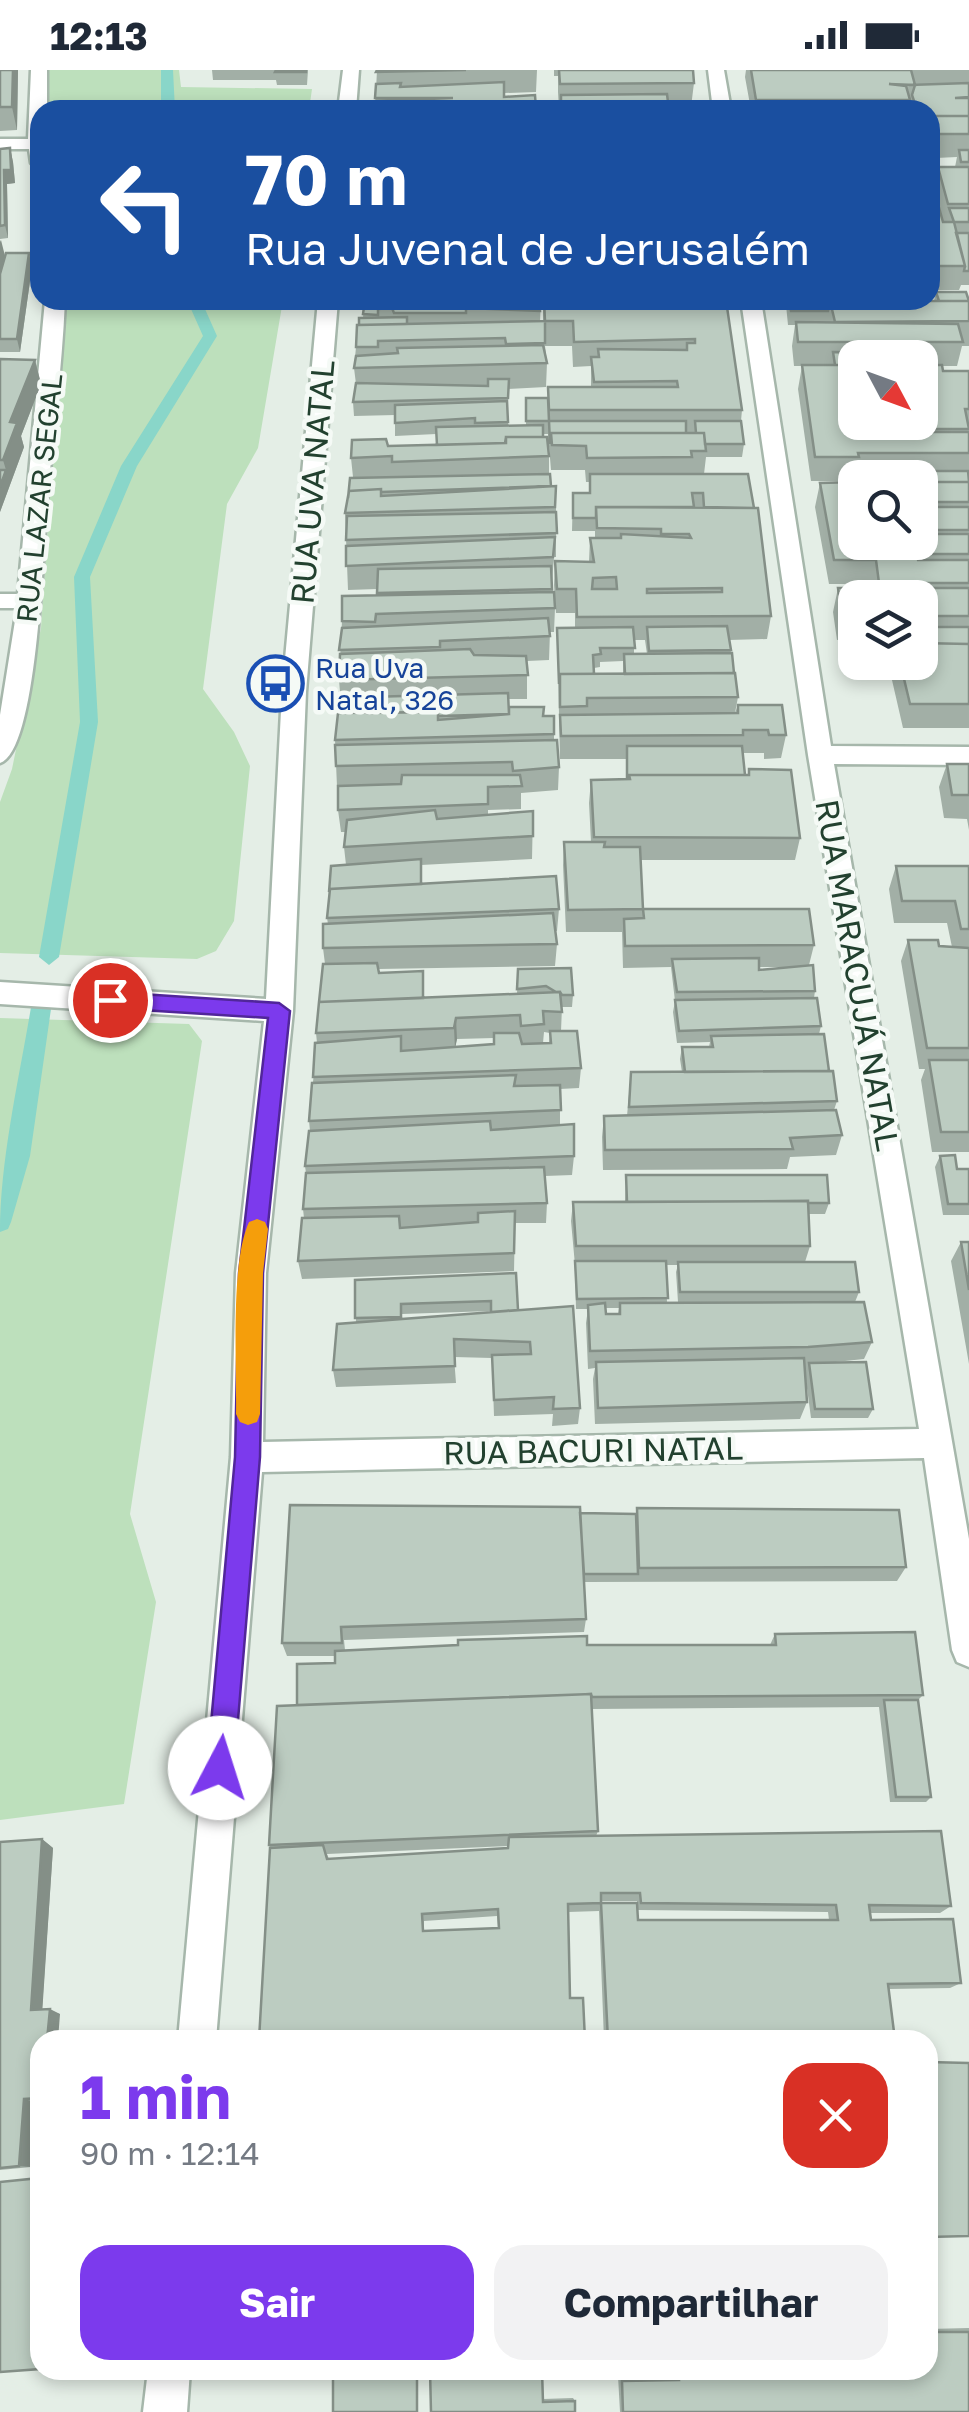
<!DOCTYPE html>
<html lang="pt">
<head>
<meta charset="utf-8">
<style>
	body { margin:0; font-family:"Golos Text",sans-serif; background:#f2f2f3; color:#1f2937; height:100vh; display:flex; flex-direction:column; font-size:38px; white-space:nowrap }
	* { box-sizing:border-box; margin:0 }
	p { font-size:32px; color:#747a83 }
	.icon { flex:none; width:55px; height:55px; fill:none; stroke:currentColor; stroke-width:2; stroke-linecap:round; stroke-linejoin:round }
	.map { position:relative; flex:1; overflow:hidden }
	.details { position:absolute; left:30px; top:1960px; width:908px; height:350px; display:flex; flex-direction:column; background:#fff; border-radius:30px; box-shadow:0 5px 15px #0003 }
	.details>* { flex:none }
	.top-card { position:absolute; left:30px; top:30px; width:910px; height:210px; border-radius:30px; box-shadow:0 5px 15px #0003; background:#1a4fa0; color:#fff; overflow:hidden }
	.needle { width:65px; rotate:131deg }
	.tools { position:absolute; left:838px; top:270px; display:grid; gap:20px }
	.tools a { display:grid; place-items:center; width:100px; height:100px; border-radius:20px; background:#fff; box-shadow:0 5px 15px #0003; font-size:50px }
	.pin { position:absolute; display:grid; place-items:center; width:85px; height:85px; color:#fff; margin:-42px; border:5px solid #fff; border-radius:50%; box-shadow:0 2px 10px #0007 }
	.me { position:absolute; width:110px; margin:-55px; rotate:5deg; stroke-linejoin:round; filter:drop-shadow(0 0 8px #0008) }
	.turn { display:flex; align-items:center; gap:35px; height:210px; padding:0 50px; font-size:45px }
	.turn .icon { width:130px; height:130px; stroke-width:2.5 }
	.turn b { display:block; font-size:70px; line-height:85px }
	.round { display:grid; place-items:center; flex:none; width:105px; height:105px; border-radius:30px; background:#f2f2f3 }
	.overview { display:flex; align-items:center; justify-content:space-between; height:170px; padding:0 50px }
	h1 { font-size:60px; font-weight:700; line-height:75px; color:#7c3aed }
	.primary-button { display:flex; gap:20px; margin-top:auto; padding:20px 50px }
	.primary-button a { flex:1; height:115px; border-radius:30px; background:#7c3aed; color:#fff; font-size:40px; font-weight:700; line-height:115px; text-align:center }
	.primary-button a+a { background:#f2f2f3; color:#1f2937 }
	.status { display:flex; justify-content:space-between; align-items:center; height:70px; padding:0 50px; background:#fff; direction:ltr }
	.status svg { height:28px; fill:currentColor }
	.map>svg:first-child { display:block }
</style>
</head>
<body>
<div class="status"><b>12:13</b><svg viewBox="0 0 49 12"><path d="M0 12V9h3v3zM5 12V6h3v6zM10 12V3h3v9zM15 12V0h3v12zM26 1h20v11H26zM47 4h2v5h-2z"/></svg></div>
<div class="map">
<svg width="969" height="2342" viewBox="0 0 969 2342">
	<rect width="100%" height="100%" fill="#e4eee6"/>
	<path fill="#bde0bc" d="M45,0H179L181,17L312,19L309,40H45Z
		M63,230H283L258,378L227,434L203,619L234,662L250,696L234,851L216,881L197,889L0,883V732L12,699L41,558Z
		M0,948L189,954L202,971L130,1444L156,1532L124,1734L0,1750Z"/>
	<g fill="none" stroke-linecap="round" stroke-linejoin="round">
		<path fill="#89d6c9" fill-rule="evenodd" d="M161,0H173L175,40H161Z
			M187,230H201L217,266L137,396L90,507L98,652L59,887L49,895L39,887L80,652L74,507L121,396L203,266Z
			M43,917L53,925L30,1086L11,1152L8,1159L0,1162C0,1086 21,1001 33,925Z"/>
		<defs>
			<path id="minor" d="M31,0H47V40H40V98L31,93L29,79H0V69H28Z
				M343,0H359L356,40H338Z
				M708,0H724L731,40H713Z
				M45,230H65C62,302 52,372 46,444C43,483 37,682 0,693V645L17,538H0V524H18Z
				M318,230H338L306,622L293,941L266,1203L263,1372L919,1359L808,685L741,230H761L831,676L969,677V695L834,694L969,1469V1597L957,1592L952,1580L924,1388L262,1402L216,1970H178L231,1387L236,1203L264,951L0,934V912L266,929L282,622Z
				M148,2300H190L187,2342H143Z"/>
		</defs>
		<use href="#minor" stroke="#a6b7ab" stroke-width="5"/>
		<use href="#minor" fill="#fff" fill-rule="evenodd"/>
	</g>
	<path fill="#a2afa6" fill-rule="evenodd" d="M0,0H18L17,60L0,61Z
		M212,0H308L307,15H277L276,10H213Z
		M377,0H537L536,22L504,23V27L535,25L536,40H375Z
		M554,0H693L694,13L691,37H668L669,40H561V38H559L558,22V6H554Z
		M746,0H969V215H961L959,220H930V134H936L933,121L938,97H955L957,87L936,88L938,97L933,121H930V40H910V38L908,40H751L745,7Z
		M10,78L13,92L15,113L7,114L8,168L0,169V79Z
		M0,170L5,188L32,197L20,282H0Z
		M936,222L969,231V276H962L957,296H942L943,301H969V658H903L889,597L890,592H920V528H855V568L837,570L833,542L838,518H871L870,514H829L815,437L820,413L852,412L853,411H811L798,319L802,296H794L792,276L795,255H788L786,235L787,230L934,231ZM855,288H920V352ZM855,408H920V472H855Z
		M364,230H541L540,252H543V230H707L742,340L741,351L744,374L742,387H706L704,404L771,546L767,569L729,570L738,627L735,643L738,635L786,665L781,688L764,689V683H742L745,705H748L749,699L800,768L795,790H641L643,839L814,875L809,895L815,921L814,928L821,956L819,964L837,1031L834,1040L842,1065L836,1085L790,1087L787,1099L603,1100L602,1067L604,1046H627L631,1002H682L680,989L682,977H709L710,972L677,973L673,942L675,931L671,897L623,898L622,862H566L563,795L564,772H591L589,733L591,710L626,709V689H560L557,558H575V543H556L554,515L555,491L589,492L590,468H595V461H572L573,423H589V412H586L585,400H551L548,364H543L549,386V404L551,416H556V487H554L552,511L555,538L554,562H550L549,590L527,591V629H508L509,637L543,646H554V670L559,697L558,720L521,723V739L488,740V745L533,741L532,789L421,795V814L559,839L557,861H555L557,874L555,896L378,899L379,903L424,928L517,924L518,899L573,925L572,937H562L561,961L581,998L579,1018L560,1019V1055L574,1086L572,1105L545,1106L547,1133L546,1153H515L514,1201L302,1209L298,1191L304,1148L303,1139L306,1103L305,1096L310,1061L309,1051L317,973L316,963L325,894L323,878L328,854L327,848L346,795L344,777L345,762H341L338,740L335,670L368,643V633L341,634L339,610L342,551L377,526V519L348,520L345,443L353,407L351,388L388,376L437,375L436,364L395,366V345L354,346L353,332L356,314L354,298L356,277L359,255L363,248ZM545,276H572L573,297L591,296V317H548V328H526V355H508V319L546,317L547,293ZM634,570H645L647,584H634ZM623,591V604H594V598L600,597V592ZM759,897H788L759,900ZM544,962L550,963L549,973H543ZM494,968V974L455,977L457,969Z
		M0,289L35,290L41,314L21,366L24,377L0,442Z
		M947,694H969V760L967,749L944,748L939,717Z
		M896,796H969V1082H932L921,1010L925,999H919L901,891L908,870L952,877L947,853H894L889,819Z
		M940,1086L957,1099H969V1145H943L935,1097Z
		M626,1105L829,1133L825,1144H809L810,1176L805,1192L859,1222L855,1232L872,1272L864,1289L826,1293L873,1339L868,1348H811L805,1303L807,1332L800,1349L595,1354L593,1309L595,1298L588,1299L586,1253L588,1239H576L575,1195L571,1151L573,1132H625ZM666,1195H678L676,1202L678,1232L667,1233ZM606,1238H619L618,1244H606Z
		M961,1172H969V1294L951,1191Z
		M516,1203L518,1240L580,1338L578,1354L552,1356L553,1344L494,1346L492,1288L454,1287L456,1313L336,1317L333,1300L356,1253L355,1210ZM491,1241V1242L402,1249V1244Z
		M637,1438L906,1497L897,1511L584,1512L586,1549L584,1562L344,1570L345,1580L587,1575H770L775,1564L923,1625L918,1630L931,1727L926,1732H890L879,1637L592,1639L598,1761L596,1766L951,1836L940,1843H870L871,1850L961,1913L950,1918L889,1919L895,1970H604L599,1841L568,1842L570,1928L585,1970L270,1778L269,1775L297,1635L335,1593V1586H287L282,1573L580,1443L636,1444ZM508,1776V1778L329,1789L327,1784ZM601,1831H637V1837L601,1833ZM637,1840L828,1842L829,1850H638ZM497,1846L498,1858L424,1861V1851Z
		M42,1769L53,1778L42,1939L60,1944L40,1970V2032H35L31,2097L0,2100V1772Z
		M969,2258V2342H620L618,2306H674L673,2300H928V2259Z
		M573,2328L575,2331L431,2342L543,2329Z"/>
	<path fill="#848f87" d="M13,0H18L17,60L12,37Z
		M10,78L13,92L15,113L7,114L8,168L5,155L4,100Z
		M1,170L7,194L0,220V172Z
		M29,183L32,197L20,282L17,269Z
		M35,290L41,314L21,366L24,377L0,442V417L6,400L3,390L10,352Z
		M456,948L457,969L455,979L454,958Z
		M42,1769L53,1778L42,1945L31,1940Z
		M50,1939L60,1944L58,1970H47Z
		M24,2029L35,2032L31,2097L19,2096Z"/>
	<path fill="#bcccc1" stroke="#848f87" stroke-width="2.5" fill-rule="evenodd" d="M0,0H13L12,37H0Z
		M276,0H306V2H275Z
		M377,0H466L376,2Z
		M559,0H693L694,13L560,14Z
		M751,0H911L915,15L889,14L906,16L910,30H756Z
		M504,12V27L535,25L536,39L375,40L376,31L453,28H375L376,14L401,13L400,17Z
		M969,13V27L955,28H969V46H930V40H917L912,25L915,15H909Z
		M667,24L669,40H640V37H561V25Z
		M930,46H969V64H930Z
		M930,68L938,97H930Z
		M10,78L11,100H4L5,155L0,156V79Z
		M959,80H969V92H961Z
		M938,97H969V134H948Z
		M930,134H938L943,152H954L949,138H969V152H954L965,196H930Z
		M956,163H969V201H964L965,196Z
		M6,183H29L17,269H0V204Z
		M936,222H966L969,231H939Z
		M365,230H539L540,241L466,238V243H394L392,238L378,239V245L363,244Z
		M544,230L590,231V236L726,230L742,340H549L548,317H678L677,311L594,312L591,287H599L598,279L687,280V273H695V269L574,272L573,251H545V273L506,274L505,268L378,271V277H356L357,255L545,251Z
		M789,230H922V231H830L828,241H791Z
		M830,231H969V251L835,252Z
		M407,247V254L359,255V248Z
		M796,252L958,254L963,272H798Z
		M543,275L547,293L354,298L356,286L398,283L397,278Z
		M833,282L908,283L909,288H855V295H835Z
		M0,289L35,290L10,352L17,353L3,390H0Z
		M802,295H855V352H920V295H942L943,301H969V339H965L969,359H891V362H969V383H858L859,387H815Z
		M488,309H509L508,328L353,332L356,313L488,316Z
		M526,328H548L549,351H686V363H551L550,374L549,351H526Z
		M507,331L508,352L475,353V348L395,353V335Z
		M695,351H741L744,374H705L704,363H696Z
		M543,355V367H506L505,373L437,375L436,357Z
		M551,363H704L706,381H691L692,387L587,388L586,376L552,375Z
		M506,367H547L549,386L392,392V386L351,388L352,370L386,369L388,376L506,373Z
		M0,400H6L0,417Z
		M855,401H968L969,412H920V408H856Z
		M550,404L551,416L381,422V419L349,421L348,428L350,408Z
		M590,404H748L754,438L704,437L703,423H692L694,437H596V448H573V423H590Z
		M855,412V472H920V464H969V484H916L918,490H969V513H879L876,490H834L820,413Z
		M920,412H969V432H920Z
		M556,416L555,437L345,443L349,421L381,419V426Z
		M596,437L758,438L771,546L577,547L576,519H557L555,491L594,492L590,468H621V464L691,468L689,464H661V459L597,458ZM616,507L617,519H592L593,508ZM722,518V522L647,523V519Z
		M920,437H969V460H920Z
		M556,442L557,463L346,470L347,446Z
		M555,467L553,487L346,496V476Z
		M551,496L552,519L377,523L378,499Z
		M838,518H969V546H920V528H855V545L842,546Z
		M554,522L555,538L376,544L375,552L342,551V526Z
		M548,548L550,566L440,571V577L339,580L342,558Z
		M727,556L731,580L649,581L647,557Z
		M633,557L635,578H600L601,584L593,585L594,604H560L559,614L557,558Z
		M920,557H969V574L920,573Z
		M920,573L969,574V634H910L900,592H920Z
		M470,579L474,585L526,586L528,605L339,610L340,584Z
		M732,583L734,603L625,604L624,584Z
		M735,603L738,627L587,628V636L560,637V604Z
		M508,623L509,644L438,646V642L368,643L369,627Z
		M738,635H782L786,665H769L768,660H743V665L561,666L560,645L738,643Z
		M509,637H544L543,646H554V664L335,670L338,643L438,642V650L509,644Z
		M557,670L559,697L513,701L512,692L336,696L335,675Z
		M627,676H742L745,705H629V709H627Z
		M947,694H969V725H952Z
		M749,699L791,700L800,768L594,767L591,710L630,709L629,705H749Z
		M402,705H520L522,716L488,717V734L338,740V716L401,714Z
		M435,740L437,749L533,741V766L344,777L347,750Z
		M564,772H605L604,777H640L643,839H809L814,875L625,876L624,849L644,848L643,839L568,840Z
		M421,789V814L330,819L329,822L331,796Z
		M896,796H969V859H961L955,831H902Z
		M556,806L559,839L327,848L330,819Z
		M553,843L557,874L323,878V854Z
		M908,870H938L939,876L969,878V978H927Z
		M759,888V900L813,895L815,921L677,922L672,889Z
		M377,893L379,903L423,901V928L319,932L323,894Z
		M571,898L573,925H562L560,922H556L546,916L517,919L518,899Z
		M560,922L562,942L543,941L544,954L521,956L520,945L456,948L454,958L316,963L319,932Z
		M817,928L821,956L679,961L675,930Z
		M550,961H577L581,998L313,1007L315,973L401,966V981L494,974V963H519L522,974L551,973Z
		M824,964L829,1001L685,1002L682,977H713L711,966Z
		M929,990H969V1062H941Z
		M833,1001L837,1031L629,1037L631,1002Z
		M516,1005L514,1016L560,1015L561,1040L309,1051L312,1013Z
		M836,1040L842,1065L790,1068L793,1079L605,1080L604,1046Z
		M490,1051L491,1060L574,1054V1086L305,1096L309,1061Z
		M955,1085L957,1099H969V1134H948L940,1086Z
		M544,1097L547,1133L303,1139L306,1103Z
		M626,1105H827L829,1133H808V1131L627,1132Z
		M808,1131L810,1176H576L573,1132Z
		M515,1141L514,1183L298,1191L302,1148L399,1146L400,1158L478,1152V1143Z
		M961,1172H969V1220Z
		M575,1191H666L668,1228L577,1229Z
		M678,1192H855L859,1222H680Z
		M516,1203L518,1240L491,1242V1231L401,1234V1247L355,1248V1210Z
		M864,1232L872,1272L808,1277L590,1281L588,1235L605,1233L606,1244H620V1233Z
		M573,1236L580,1338L553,1339L554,1327L494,1330L492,1285L531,1284L530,1272L454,1269L455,1296L333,1300L337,1254Z
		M804,1288L807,1332L598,1338L596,1292Z
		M866,1292L873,1339H815L809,1293Z
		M290,1435L580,1437L586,1549L341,1557L342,1573H282Z
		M637,1438L899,1440L906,1497L639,1498Z
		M580,1443L636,1444L638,1504H584Z
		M915,1562L923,1625L592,1627L591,1624L297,1635V1594L335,1593V1581L458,1575V1570L587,1566V1575H776L775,1564Z
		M591,1624L598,1761L269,1775L277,1636Z
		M884,1630H918L931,1727H896Z
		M941,1761L951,1836L869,1835L871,1850L953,1849L961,1913L888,1914L895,1970H608L601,1833L568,1834L570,1928H583L585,1970H259L270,1778L323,1775L327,1789L508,1778L509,1767ZM601,1823H640L641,1833L836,1835L838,1850H638L637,1833H601ZM498,1839L499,1858L423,1861L422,1844Z
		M42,1769L31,1940L50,1939L47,1970H40V2028L24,2029L19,2096L0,2098V1772Z
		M928,1992L969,1993V2166L928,2167Z
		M40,2108V2299L0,2302V2112Z
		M928,2262H969V2342H623L622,2311L679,2310L678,2300H928Z
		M333,2300H417V2342H333Z
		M430,2300H542L543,2332L575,2331V2342H431Z"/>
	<path fill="#7c3aed" stroke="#51269a" stroke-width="2.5" d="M110,922L279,933L290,941L263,1203L260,1387L234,1698L230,1707L220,1711L211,1707L207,1698L235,1387L239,1203L268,948L110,938L100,930Z"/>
	<path fill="#f59e0b" d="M257,1149L265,1152L268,1159L263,1203L260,1344L257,1352L248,1355L240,1352L236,1344C237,1296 230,1193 249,1152Z"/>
	<defs>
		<symbol id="bus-ring" viewBox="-11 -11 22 22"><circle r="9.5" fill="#f5faf6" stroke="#1a4fb4" stroke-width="1.5"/><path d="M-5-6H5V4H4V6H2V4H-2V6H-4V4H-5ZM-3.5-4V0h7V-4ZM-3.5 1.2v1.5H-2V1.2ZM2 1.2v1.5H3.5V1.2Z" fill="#1a4fb4"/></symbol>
	</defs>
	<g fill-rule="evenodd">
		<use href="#bus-ring" x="244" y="582" width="63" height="63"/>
	</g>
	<g text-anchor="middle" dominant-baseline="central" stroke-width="9" stroke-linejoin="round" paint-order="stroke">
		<g font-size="28" fill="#22412f" stroke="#f5faf6">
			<text transform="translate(39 428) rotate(-84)">RUA LAZAR SEGAL</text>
		</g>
		<g font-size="28" fill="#164399" stroke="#f5faf6" text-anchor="start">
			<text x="315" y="597">Rua Uva<tspan x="315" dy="32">Natal, 326</tspan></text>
		</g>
		<g font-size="32" fill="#22412f" stroke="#f5faf6">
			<text transform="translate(312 412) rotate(-85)">RUA UVA NATAL</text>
			<text transform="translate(858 905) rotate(80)">RUA MARACUJÁ NATAL</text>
			<text transform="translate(593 1380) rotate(-1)">RUA BACURI NATAL</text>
		</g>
	</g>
</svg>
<div class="tools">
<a><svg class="needle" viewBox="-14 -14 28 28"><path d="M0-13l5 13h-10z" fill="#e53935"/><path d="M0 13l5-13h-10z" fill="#747a83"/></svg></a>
<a><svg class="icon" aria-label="search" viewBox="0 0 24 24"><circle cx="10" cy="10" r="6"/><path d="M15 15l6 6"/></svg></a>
<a><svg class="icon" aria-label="layers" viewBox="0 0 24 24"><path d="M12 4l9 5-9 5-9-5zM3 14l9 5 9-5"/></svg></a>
</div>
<div class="pin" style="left:110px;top:930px;background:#d93025"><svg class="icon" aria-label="arrive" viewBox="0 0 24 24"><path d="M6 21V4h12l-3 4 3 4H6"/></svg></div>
<svg class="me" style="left:220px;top:1698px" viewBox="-20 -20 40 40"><circle r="19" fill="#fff"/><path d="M0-13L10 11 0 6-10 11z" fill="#7c3aed"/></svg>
<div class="top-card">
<div class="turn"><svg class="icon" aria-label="left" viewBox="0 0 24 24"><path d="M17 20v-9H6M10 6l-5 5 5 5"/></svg><div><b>70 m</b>Rua Juvenal de Jerusalém</div></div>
</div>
<section class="details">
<div class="overview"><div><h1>1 min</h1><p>90 m · 12:14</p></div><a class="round" style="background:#d93025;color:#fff"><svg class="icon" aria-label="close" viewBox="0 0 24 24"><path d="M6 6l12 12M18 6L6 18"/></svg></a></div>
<div class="primary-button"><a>Sair</a><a>Compartilhar</a></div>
</section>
</div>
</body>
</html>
